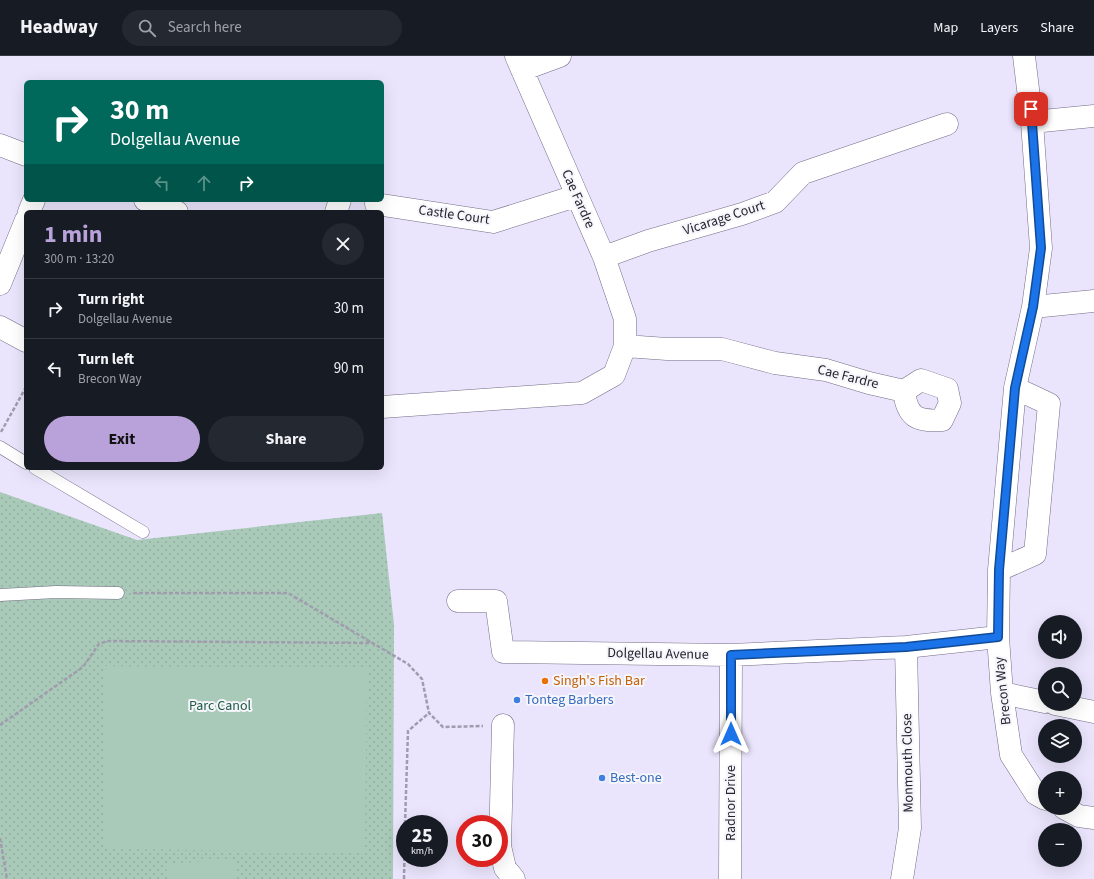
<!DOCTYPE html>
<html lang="en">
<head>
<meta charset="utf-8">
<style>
	body { margin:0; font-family:"Source Sans 3",sans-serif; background:#242831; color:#f1f3f6; height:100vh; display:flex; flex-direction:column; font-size:15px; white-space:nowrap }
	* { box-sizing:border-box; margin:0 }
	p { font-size:13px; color:#9ea1a6 }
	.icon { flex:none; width:22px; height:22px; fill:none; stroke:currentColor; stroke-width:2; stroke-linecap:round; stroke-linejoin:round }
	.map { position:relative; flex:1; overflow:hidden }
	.sheet { position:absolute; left:24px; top:154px; width:360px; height:260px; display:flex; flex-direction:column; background:#171b24; border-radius:6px; box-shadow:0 4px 16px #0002 }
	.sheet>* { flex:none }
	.hud { position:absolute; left:24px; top:24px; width:360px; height:122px; border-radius:6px; box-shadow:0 4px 16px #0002; background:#00695c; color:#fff; overflow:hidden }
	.tools { position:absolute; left:1038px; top:559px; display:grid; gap:8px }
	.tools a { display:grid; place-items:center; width:44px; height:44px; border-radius:50%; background:#171b24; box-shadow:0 4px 16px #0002; font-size:20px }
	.speed { position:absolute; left:396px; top:759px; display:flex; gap:8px; font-size:20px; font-weight:700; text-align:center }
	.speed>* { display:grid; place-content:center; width:52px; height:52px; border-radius:50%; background:#171b24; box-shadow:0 4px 16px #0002; line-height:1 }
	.speed small { font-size:10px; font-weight:400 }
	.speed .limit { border:6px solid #d22; background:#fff; color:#111 }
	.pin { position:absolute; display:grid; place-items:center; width:34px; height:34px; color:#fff; margin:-17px; border-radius:8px; box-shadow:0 2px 6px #0006 }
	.me { position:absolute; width:44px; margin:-22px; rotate:0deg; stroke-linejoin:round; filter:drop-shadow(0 0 3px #0008) }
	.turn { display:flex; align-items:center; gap:14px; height:84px; padding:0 20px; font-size:18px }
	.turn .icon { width:52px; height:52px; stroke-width:2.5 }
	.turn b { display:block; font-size:28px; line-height:34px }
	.lanes { display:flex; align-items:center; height:38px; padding:0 20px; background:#0003; justify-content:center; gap:20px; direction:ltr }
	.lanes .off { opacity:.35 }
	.round { display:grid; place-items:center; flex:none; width:42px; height:42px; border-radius:21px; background:#242831 }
	.head { display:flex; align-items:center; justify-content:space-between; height:68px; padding:0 20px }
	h1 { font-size:24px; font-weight:700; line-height:30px; color:#b8a2d9 }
	.cta { display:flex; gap:8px; margin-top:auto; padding:8px 20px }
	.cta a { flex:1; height:46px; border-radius:24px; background:#b8a2d9; color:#111; font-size:16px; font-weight:700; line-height:46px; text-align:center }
	.cta a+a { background:#242831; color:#f1f3f6 }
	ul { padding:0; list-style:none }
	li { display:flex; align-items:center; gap:12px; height:60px; padding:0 20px; border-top:1px solid #363941 }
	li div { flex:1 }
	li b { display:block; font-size:15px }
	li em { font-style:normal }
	header { display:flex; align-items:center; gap:24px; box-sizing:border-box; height:56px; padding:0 20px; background:#171b24; border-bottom:1px solid #363941 }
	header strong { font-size:19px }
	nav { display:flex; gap:22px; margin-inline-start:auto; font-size:14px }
	.search { width:280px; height:36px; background:#242831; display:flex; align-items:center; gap:10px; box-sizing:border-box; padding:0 14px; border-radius:22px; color:#9ea1a6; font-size:15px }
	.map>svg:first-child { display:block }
</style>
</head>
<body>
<header>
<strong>Headway</strong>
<div class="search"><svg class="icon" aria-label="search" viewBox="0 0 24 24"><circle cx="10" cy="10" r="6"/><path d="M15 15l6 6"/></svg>Search here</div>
<nav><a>Map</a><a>Layers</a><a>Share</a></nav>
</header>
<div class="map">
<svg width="1094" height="823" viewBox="0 0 1094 823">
	<defs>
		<pattern id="park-dots" width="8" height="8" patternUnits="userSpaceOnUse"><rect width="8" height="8" fill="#a9cab8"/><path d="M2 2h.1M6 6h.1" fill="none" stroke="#91ad9e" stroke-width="1.8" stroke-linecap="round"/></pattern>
	</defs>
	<rect width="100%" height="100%" fill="#eae5fc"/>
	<path fill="url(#park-dots)" d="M0,436L137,484L382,457L394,569L393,823H0Z"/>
	<path fill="#a9cab8" d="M105,610L367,613L365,796L103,793Z
		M235,803L236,823H167L166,808Z"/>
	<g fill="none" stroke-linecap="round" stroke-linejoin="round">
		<defs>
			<path id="service" d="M0,391L26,407
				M35,412L143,476
				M0,539L56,536L118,537"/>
			<path id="minor" d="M1024,0L1032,66L1041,192L1033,251L1015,332L999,514L998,581L1002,637L1011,699L1036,738L1045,743
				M522,14L560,0
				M1032,66L1094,60
				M0,89L26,99
				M145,144L177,156
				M376,148L493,166L576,140
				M29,156L34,144
				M336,156L340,144
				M604,201L648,185L742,158L775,146L803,117L947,68
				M0,228L26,164
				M1033,251L1094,245
				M0,271L26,285
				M625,290L667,293H722L775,307L826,314L869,327L904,335L921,324L947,333L950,347L942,364C917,366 907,361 904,335
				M382,351L582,337L614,319L625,290V263L604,201L516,0
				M999,514L1035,498L1049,348L1015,332
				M458,545H496L503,596L731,599L906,591L998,581
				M1002,637L1045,646
				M1055,648L1094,656
				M503,669L500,790L505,812L514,823
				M1064,752L1079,760L1094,762
				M730,823L731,599
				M902,823L910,772L906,591"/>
		</defs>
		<use href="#service" stroke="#736c85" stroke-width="13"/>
		<use href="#minor" stroke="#736c85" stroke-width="23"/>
		<path stroke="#a09cae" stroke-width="2.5" stroke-dasharray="4 2" stroke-linecap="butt" d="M1,376L26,331
			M133,537H288L408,608L422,623L429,657L443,671L483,670
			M0,669L83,611L99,588L107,585L371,587
			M405,768L408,675L429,657
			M0,782L7,823
			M404,823L405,773"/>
		<use href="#service" stroke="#fff" stroke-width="12"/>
		<use href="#minor" stroke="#fff" stroke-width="22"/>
	</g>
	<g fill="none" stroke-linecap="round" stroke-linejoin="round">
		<defs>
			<path id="route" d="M731,678V599L906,591L998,581L999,514L1015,332L1033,251L1041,192L1031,53"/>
		</defs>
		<use href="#route" stroke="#114b97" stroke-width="10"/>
		<use href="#route" stroke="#1a73e8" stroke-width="7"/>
	</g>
	<circle fill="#e8710a" stroke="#f6f5fb" stroke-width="1.5" cx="545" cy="625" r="4"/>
	<g fill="#3f7fe0" stroke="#f6f5fb" stroke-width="1.5">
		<circle cx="517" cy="644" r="4"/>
		<circle cx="602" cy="722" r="4"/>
	</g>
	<g text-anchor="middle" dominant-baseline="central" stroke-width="4" stroke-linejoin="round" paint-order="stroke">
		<g font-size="14" fill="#26232e" stroke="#f6f5fb">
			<text transform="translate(578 143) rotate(66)">Cae Fardre</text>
			<text transform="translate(454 159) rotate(8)">Castle Court</text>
			<text transform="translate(724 162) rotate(-18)">Vicarage Court</text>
			<text transform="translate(848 321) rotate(14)">Cae Fardre</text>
			<text transform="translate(658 598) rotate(1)">Dolgellau Avenue</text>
			<text transform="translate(1003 635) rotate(-96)">Brecon Way</text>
			<text transform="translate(908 707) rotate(-91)">Monmouth Close</text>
			<text transform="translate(731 747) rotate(-90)">Radnor Drive</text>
		</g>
		<g font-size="14" fill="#c56008" stroke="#f6f5fb" text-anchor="start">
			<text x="553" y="625">Singh's Fish Bar</text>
		</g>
		<g font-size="14" fill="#366cbe" stroke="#f6f5fb" text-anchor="start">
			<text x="525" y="644">Tonteg Barbers</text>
			<text x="610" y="722">Best-one</text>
		</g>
		<g font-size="14" fill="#1b5b40" stroke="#f6f5fb">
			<text x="220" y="650">Parc Canol</text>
		</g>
	</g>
</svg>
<div class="tools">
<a><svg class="icon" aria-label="sound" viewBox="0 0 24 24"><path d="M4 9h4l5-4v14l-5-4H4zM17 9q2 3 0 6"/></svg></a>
<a><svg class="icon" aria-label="search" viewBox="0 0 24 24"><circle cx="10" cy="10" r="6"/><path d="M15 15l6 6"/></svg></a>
<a><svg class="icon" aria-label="layers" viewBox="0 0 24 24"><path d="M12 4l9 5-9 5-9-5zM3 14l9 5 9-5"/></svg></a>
<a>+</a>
<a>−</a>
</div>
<div class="speed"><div>25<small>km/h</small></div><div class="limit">30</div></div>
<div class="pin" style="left:1031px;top:53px;background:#d93025"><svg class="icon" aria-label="arrive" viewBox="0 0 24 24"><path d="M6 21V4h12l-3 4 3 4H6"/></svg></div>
<svg class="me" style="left:731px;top:678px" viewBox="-20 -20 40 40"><path d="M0-17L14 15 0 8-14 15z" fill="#1a73e8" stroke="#fff" stroke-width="4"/></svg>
<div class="hud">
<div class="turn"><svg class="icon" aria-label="right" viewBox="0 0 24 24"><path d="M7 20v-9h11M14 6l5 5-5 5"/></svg><div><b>30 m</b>Dolgellau Avenue</div></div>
<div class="lanes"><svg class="icon off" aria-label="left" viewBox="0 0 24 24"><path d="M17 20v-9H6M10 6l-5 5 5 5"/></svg><svg class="icon off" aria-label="ahead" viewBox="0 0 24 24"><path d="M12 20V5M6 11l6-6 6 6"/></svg><svg class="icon" aria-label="right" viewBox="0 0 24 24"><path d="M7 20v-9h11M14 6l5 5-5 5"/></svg></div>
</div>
<section class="sheet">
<div class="head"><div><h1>1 min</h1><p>300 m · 13:20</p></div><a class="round"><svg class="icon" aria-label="close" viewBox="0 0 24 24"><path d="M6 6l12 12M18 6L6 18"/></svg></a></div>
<ul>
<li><svg class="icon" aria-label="right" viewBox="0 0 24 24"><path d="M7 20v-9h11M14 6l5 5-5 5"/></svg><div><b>Turn right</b><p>Dolgellau Avenue</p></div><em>30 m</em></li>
<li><svg class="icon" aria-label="left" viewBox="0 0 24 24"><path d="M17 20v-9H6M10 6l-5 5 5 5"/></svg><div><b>Turn left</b><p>Brecon Way</p></div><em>90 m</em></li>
</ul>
<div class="cta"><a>Exit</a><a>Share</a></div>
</section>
</div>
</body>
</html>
